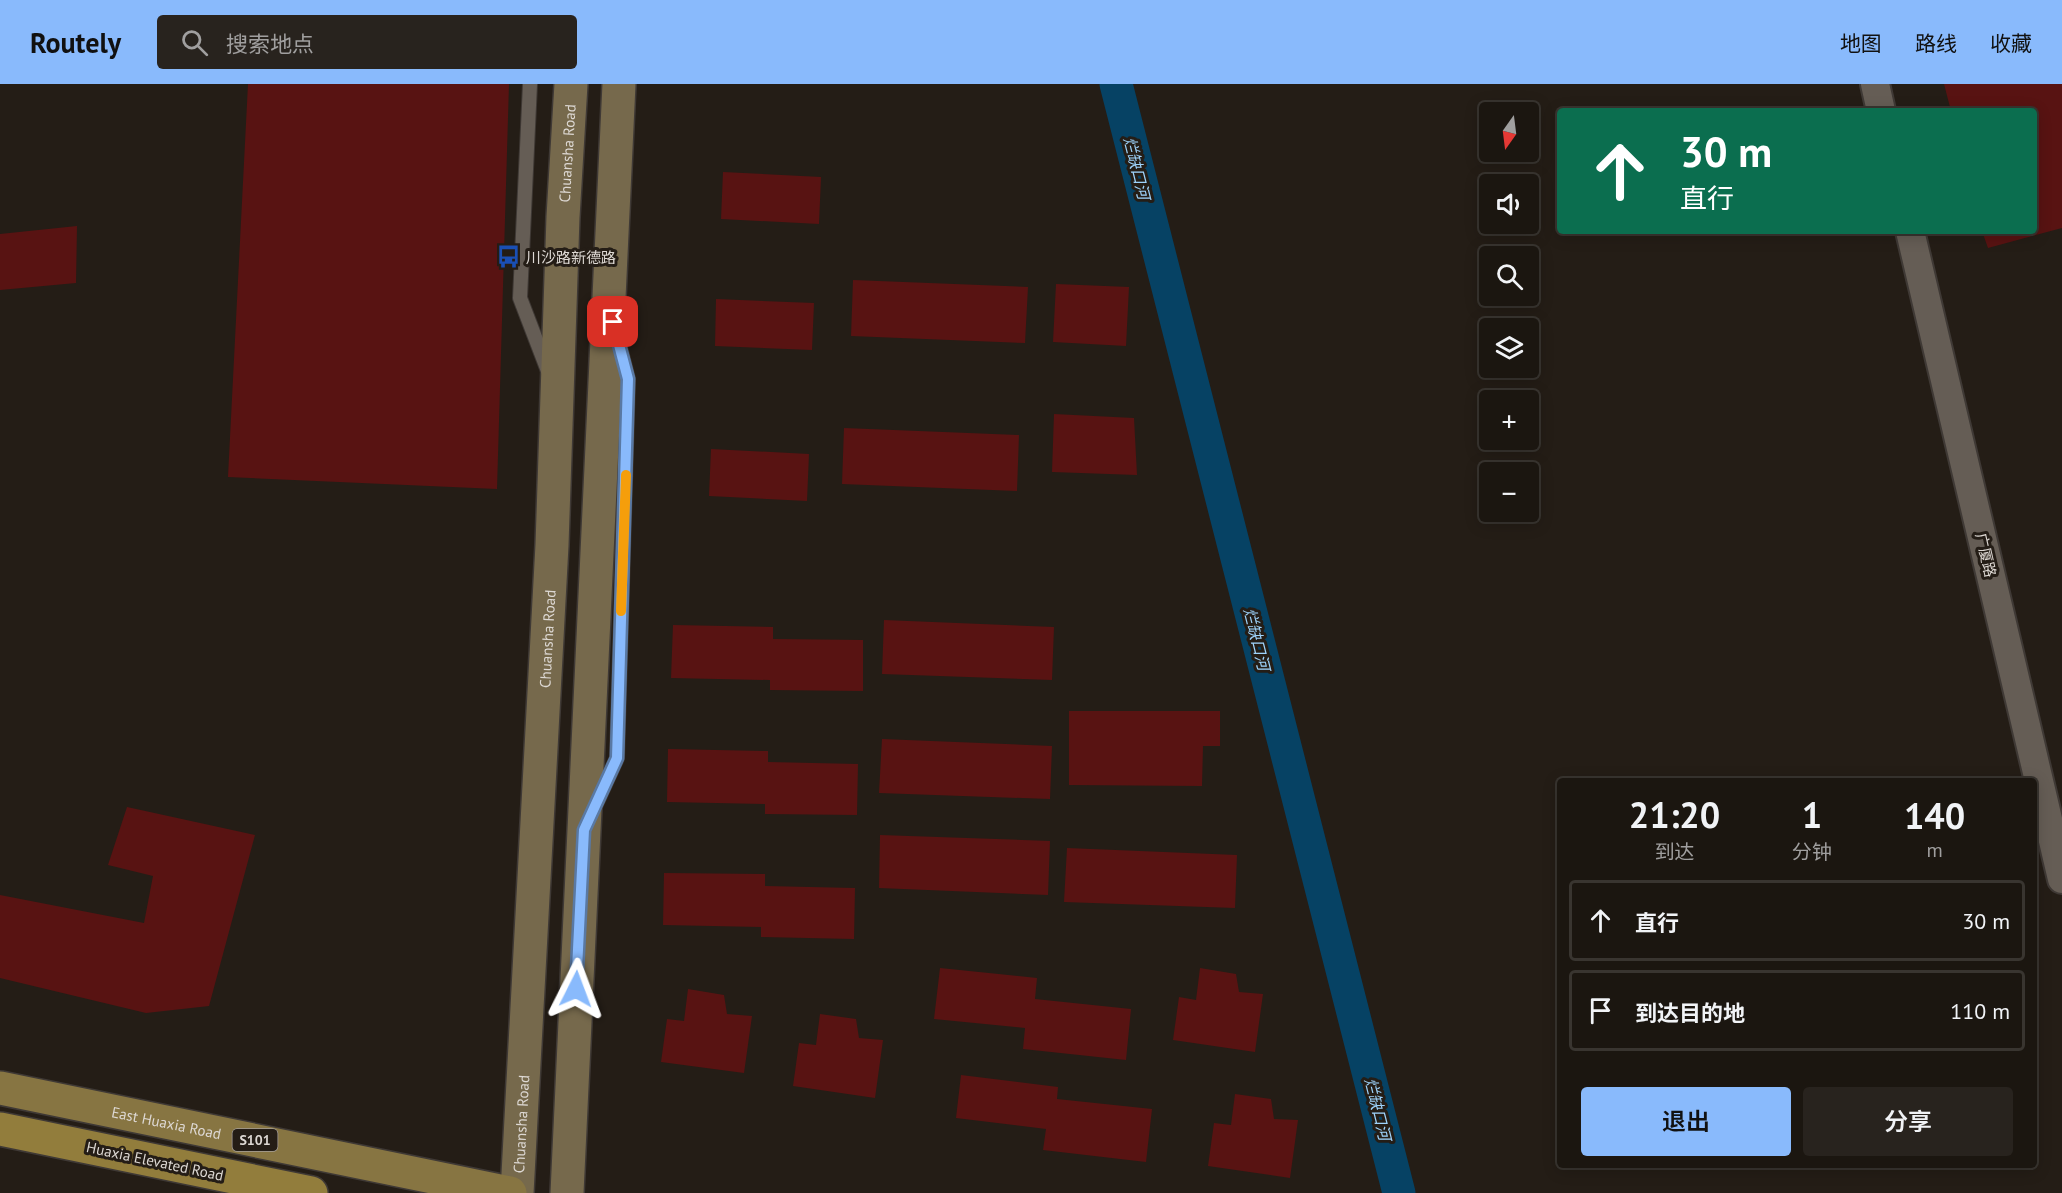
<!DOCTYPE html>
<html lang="zh">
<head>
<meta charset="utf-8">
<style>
	body { margin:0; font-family:"PT Sans","Noto Sans SC",sans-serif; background:#28231e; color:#f1f3f6; height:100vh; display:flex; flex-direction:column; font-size:22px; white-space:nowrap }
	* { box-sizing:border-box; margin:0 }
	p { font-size:20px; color:#a09f9f }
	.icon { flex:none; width:33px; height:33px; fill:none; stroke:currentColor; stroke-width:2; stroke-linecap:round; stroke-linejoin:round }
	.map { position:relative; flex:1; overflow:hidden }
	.drawer { position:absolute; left:1557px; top:694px; width:480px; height:390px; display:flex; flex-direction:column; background:#1b1610; border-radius:6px; box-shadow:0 3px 15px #0003,0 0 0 2px #393530 }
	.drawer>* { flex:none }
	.guide { position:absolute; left:1557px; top:24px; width:480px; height:126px; border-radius:6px; box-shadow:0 3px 15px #0003,0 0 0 2px #393530; background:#0b6e4f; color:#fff; overflow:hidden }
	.needle { width:39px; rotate:194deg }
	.controls { position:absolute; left:1479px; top:18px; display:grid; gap:12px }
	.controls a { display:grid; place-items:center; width:60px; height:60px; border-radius:6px; background:#1b1610; box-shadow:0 3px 15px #0003,0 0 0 2px #393530; font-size:30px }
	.pin { position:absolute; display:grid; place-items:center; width:51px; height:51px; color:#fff; margin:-26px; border-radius:12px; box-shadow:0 3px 9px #0006 }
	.me { position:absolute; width:66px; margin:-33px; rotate:3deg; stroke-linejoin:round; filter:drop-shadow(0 0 4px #0008) }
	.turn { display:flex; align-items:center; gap:21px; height:126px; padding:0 24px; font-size:27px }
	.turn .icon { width:78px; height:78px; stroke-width:2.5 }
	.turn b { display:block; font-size:42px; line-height:51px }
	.eta { display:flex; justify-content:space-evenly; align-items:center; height:102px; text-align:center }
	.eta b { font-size:36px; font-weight:600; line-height:42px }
	.button { display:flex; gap:12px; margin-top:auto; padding:12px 24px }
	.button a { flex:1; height:69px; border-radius:6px; background:#89bafc; color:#111; font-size:24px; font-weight:600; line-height:69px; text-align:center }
	.button a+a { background:#28231e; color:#f1f3f6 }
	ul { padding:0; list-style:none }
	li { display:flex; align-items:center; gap:18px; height:81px; margin:0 12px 9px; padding:0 12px; border:3px solid #393530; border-radius:6px }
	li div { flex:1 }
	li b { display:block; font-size:22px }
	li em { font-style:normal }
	header { display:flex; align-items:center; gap:36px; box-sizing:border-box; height:84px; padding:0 30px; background:#89bafc; color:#111 }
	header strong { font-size:28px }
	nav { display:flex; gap:33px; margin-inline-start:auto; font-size:21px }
	.search { width:420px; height:54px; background:#28231e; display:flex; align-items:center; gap:15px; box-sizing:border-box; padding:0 21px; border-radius:6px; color:#a09f9f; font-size:22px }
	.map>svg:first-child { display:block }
</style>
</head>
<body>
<header>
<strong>Routely</strong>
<div class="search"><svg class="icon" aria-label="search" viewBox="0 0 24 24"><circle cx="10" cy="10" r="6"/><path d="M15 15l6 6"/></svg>搜索地点</div>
<nav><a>地图</a><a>路线</a><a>收藏</a></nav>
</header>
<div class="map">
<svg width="2062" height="1109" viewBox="0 0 2062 1109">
	<rect width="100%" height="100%" fill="#241d16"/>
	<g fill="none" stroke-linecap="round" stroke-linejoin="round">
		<path stroke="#064264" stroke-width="33" d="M1116,0L1399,1109"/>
	</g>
	<path fill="#581312" d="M248,0H509L497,405L228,393Z
		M1944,0H2062V144L1988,164L1982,147H2034V27H1951Z
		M723,88L821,93L819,140L721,135Z
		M77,142L76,199L0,206V150Z
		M853,196L1028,203L1025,259L851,252Z
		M1056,200L1129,203L1126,262L1053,258Z
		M716,215L814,219L812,266L715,262Z
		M1054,330L1134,334L1137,391L1052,388Z
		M844,344L1019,351L1017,407L842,400Z
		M711,365L809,370L807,417L709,412Z
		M884,536L1054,543L1052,596L882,590Z
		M673,541L773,543V555L863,556V607L770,606V596L671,594Z
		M1069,627H1220V662H1203L1202,702L1069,701Z
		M882,655L1052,662L1050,715L879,709Z
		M668,665L768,667V678L858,680L857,731L765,730V720L667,718Z
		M127,723L255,751L209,922L146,929L0,894V811L144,839L153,792L108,781Z
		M880,751L1050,757L1048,811L879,804Z
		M1067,764L1237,771L1235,824L1064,818Z
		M664,789L765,790V802L855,804L854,855L761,853V843L663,841Z
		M940,884L1037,894L1035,915L1131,925L1126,976L1023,965L1025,944L934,935Z
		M1200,884L1236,890L1239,908L1263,910L1255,968L1173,956L1179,913L1196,916Z
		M688,905L724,911L727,930L752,932L744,989L661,978L667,935L684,937Z
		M820,930L856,935L859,954L883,956L875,1014L793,1002L799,959L816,961Z
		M961,991L1058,1003L1057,1015L1152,1025L1146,1078L1043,1066L1046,1045L956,1034Z
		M1235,1010L1271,1015L1274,1035L1298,1036L1290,1094L1208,1082L1214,1039L1231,1041Z"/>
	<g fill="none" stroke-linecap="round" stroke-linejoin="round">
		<defs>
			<path id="service" d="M530,0L520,214L548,287
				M596,720L617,674L628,295L618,256"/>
			<path id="minor" d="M1875,0L1881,27
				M1910,147L2062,795"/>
			<g id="secondary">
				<path id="s1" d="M517,1109L552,461L563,133L571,0"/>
				<path d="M567,1109L619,0"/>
			</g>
			<g id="primary">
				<path id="s2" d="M0,1004L510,1109"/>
			</g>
			<path id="trunk" d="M0,1045L311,1109"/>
		</defs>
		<use href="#service" stroke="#3f3935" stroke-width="16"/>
		<use href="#minor" stroke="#3f3935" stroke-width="32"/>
		<use href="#secondary" stroke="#3f3935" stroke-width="36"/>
		<use href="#primary" stroke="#3f3935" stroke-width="36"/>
		<use href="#trunk" stroke="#3f3935" stroke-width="36"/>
		<use href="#service" stroke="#655d55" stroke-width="14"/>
		<use href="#minor" stroke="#655d55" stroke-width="28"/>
		<use href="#secondary" stroke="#76694c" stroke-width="33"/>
		<use href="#primary" stroke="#877542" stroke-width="33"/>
		<use href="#trunk" stroke="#927d3c" stroke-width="33"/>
	</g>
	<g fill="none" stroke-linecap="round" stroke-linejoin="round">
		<defs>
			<path id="route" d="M576,905L584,746L617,674L628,295L613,238"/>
		</defs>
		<use href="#route" stroke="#5979a4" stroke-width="15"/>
		<use href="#route" stroke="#89bafc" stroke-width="10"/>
		<path stroke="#f59e0b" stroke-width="10" d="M621,527L626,391"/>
	</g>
	<defs>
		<symbol id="bus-bare" viewBox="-9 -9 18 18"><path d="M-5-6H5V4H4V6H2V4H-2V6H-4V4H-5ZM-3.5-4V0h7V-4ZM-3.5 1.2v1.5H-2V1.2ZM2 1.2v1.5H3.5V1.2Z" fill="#1a4fb4" stroke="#241d16" stroke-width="2.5" paint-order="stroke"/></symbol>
	</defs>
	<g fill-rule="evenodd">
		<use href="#bus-bare" x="492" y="156" width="33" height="33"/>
	</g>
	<g text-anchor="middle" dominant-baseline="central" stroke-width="6" stroke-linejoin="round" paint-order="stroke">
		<rect fill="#241d16" stroke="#a6a09a" stroke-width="1.5" x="232.5" y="1045" width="45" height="22" rx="4.5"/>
		<g font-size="14" font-weight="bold" fill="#ddd8d3">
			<text x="255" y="1056">S101</text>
		</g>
		<g font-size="15" fill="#ddd8d3" stroke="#241d16">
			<text stroke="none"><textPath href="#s1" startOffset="1041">Chuansha Road</textPath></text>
			<text transform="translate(1986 471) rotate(77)">广厦路</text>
			<text stroke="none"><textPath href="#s1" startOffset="555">Chuansha Road</textPath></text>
			<text stroke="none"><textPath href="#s2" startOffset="170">East Huaxia Road</textPath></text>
			<text stroke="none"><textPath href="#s1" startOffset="69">Chuansha Road</textPath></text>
			<text transform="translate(155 1077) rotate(12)">Huaxia Elevated Road</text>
		</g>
		<g font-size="15" fill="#ddd8d3" stroke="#241d16" text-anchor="start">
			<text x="526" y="173">川沙路新德路</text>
		</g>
		<g font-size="16" font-style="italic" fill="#9ed3fb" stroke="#241d16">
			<text transform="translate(1137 84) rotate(76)">烂缺口河</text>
			<text transform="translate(1257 555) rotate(76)">烂缺口河</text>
			<text transform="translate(1378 1025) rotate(76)">烂缺口河</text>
		</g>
	</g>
</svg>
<div class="controls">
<a><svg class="needle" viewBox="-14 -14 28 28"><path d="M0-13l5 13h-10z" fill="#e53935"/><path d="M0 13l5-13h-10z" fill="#a09f9f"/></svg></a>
<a><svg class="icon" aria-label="sound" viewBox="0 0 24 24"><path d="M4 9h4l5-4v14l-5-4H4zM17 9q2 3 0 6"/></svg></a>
<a><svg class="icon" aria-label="search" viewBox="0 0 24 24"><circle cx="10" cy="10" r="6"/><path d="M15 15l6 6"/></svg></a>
<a><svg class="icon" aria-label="layers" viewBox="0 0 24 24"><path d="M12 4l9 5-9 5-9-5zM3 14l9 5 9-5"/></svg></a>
<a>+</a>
<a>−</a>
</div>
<div class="pin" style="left:613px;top:238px;background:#d93025"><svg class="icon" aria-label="arrive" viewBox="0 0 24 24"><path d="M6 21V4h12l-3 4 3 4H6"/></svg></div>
<svg class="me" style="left:576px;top:905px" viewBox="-20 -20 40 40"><path d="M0-17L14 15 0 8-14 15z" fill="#89bafc" stroke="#fff" stroke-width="4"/></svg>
<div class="guide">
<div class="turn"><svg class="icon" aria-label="ahead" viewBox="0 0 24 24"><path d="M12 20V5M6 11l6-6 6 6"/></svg><div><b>30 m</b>直行</div></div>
</div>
<section class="drawer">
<div class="eta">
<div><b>21:20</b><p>到达</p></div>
<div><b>1</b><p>分钟</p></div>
<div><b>140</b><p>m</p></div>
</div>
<ul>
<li><svg class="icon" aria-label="ahead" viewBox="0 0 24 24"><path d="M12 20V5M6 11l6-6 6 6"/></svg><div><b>直行</b></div><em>30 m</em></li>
<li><svg class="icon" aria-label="arrive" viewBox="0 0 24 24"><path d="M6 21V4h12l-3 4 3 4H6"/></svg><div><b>到达目的地</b></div><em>110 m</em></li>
</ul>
<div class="button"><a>退出</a><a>分享</a></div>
</section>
</div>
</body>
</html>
